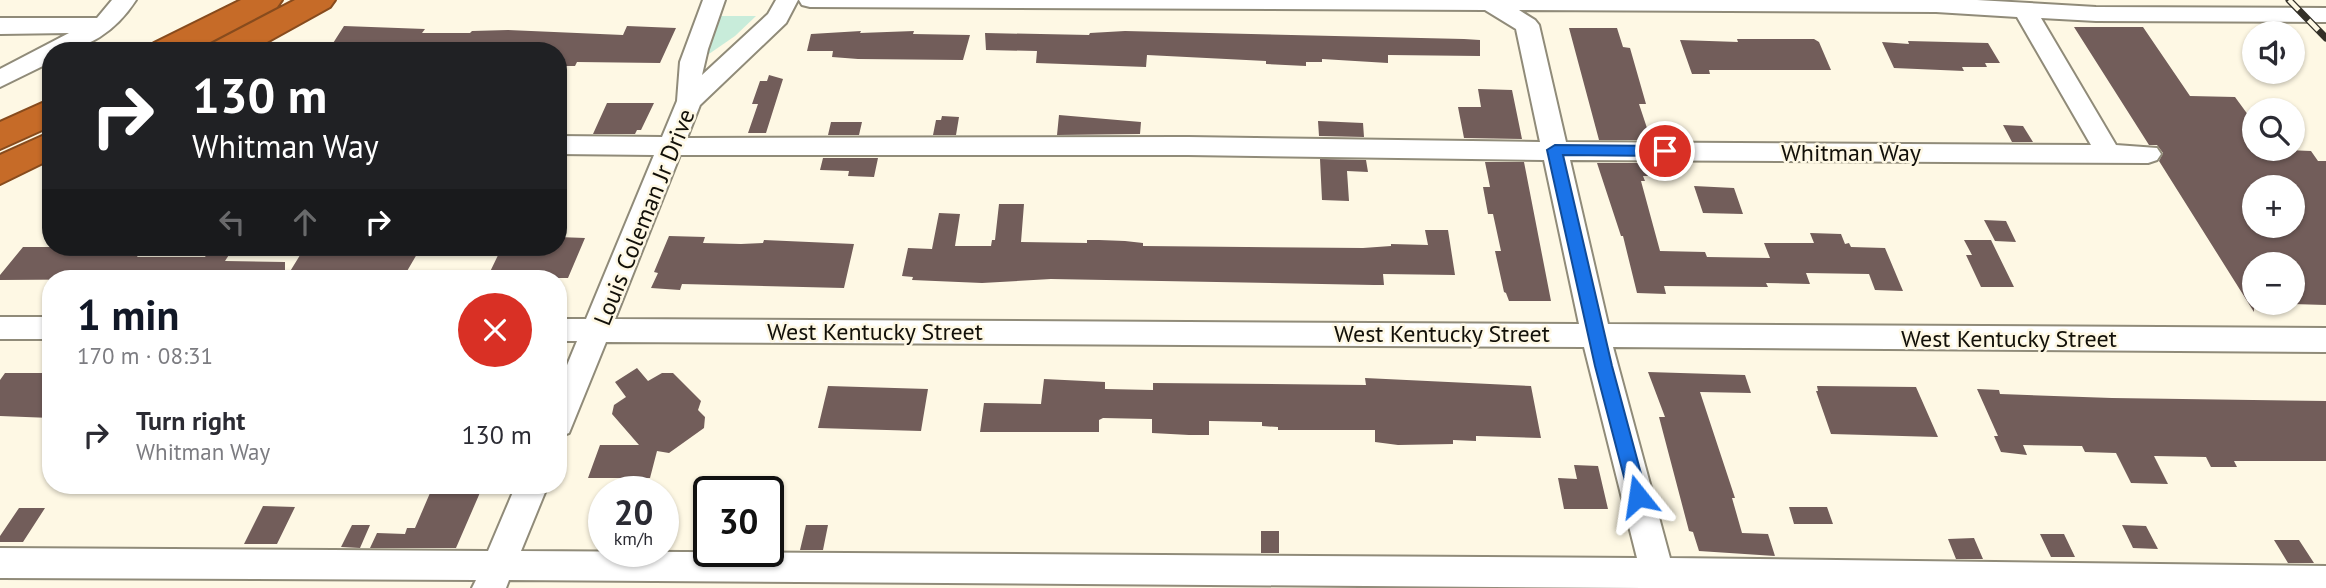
<!DOCTYPE html>
<html lang="en">
<head>
<meta charset="utf-8">
<style>
	body { margin:0; font-family:"PT Sans",sans-serif; background:#f7f7f7; color:#2b2b33; height:100vh; display:flex; flex-direction:column; font-size:26px; white-space:nowrap }
	* { box-sizing:border-box; margin:0 }
	p { font-size:23px; color:#7c7c81 }
	.icon { flex:none; width:38px; height:38px; fill:none; stroke:currentColor; stroke-width:2; stroke-linecap:round; stroke-linejoin:round }
	.map { position:relative; flex:1; overflow:hidden }
	.drawer { position:absolute; left:42px; top:270px; width:525px; height:224px; display:flex; flex-direction:column; background:#fff; border-radius:28px; box-shadow:0 2px 5px #0004 }
	.drawer>* { flex:none }
	.top-card { position:absolute; left:42px; top:42px; width:525px; height:214px; border-radius:28px; box-shadow:0 2px 5px #0004; background:#202124; color:#fff; overflow:hidden }
	.fabs { position:absolute; left:2242px; top:21px; display:grid; gap:14px }
	.fabs a { display:grid; place-items:center; width:63px; height:63px; border-radius:50%; background:#fff; box-shadow:0 2px 5px #0004; font-size:35px }
	.speed { position:absolute; left:588px; top:476px; display:flex; gap:14px; font-size:35px; font-weight:700; text-align:center }
	.speed>* { display:grid; place-content:center; width:91px; height:91px; border-radius:50%; background:#fff; box-shadow:0 2px 5px #0004; line-height:1 }
	.speed small { font-size:18px; font-weight:400 }
	.speed .limit { border:4px solid #111; border-radius:10px; background:#fff; color:#111 }
	.pin { position:absolute; display:grid; place-items:center; width:60px; height:60px; color:#fff; margin:-30px; border:4px solid #fff; border-radius:50%; box-shadow:0 2px 7px #0007 }
	.me { position:absolute; width:77px; margin:-38px; rotate:345deg; stroke-linejoin:round; filter:drop-shadow(0 0 5px #0008) }
	.turn { display:flex; align-items:center; gap:24px; height:147px; padding:0 35px; font-size:32px }
	.turn .icon { width:91px; height:91px; stroke-width:2.5 }
	.turn b { display:block; font-size:49px; line-height:60px }
	.lanes { display:flex; align-items:center; height:66px; padding:0 35px; background:#0003; justify-content:center; gap:35px; direction:ltr }
	.lanes .off { opacity:.35 }
	.round { display:grid; place-items:center; flex:none; width:74px; height:74px; border-radius:37px; background:#f7f7f7 }
	.overview { display:flex; align-items:center; justify-content:space-between; height:119px; padding:0 35px }
	h1 { font-size:42px; font-weight:800; line-height:52px; color:#111827 }
	ul { padding:0; list-style:none }
	li { display:flex; align-items:center; gap:21px; height:91px; padding:0 35px }
	li div { flex:1 }
	li b { display:block; font-size:26px }
	li em { font-style:normal }
	.map>svg:first-child { display:block }
</style>
</head>
<body>
<div class="map">
<svg width="2326" height="588" viewBox="0 0 2326 588">
	<rect width="100%" height="100%" fill="#fef8e4"/>
	<path fill="#c8ecda" d="M719,16H756L735,36L706,56Z"/>
	<path fill="#725d5a" fill-rule="evenodd" d="M344,26L425,29L422,33H470L472,31L508,30L623,35L627,26L676,28L660,63L577,62L575,66H558V51H328Z
		M2074,27H2143L2190,96L2235,97L2254,123V149L2311,151L2318,161H2326V305L2292,304V264H2254V312L2159,161L2163,153L2157,145H2149ZM2254,187H2292V231L2254,230Z
		M1569,28H1617L1623,47L1630,48L1646,104H1639L1651,140H1599Z
		M861,31L860,33L914,31L913,34L970,35L963,60L858,59L832,57L833,51H807L811,34Z
		M1125,31L1464,39L1480,40V56L1388,55V63L1322,59V62H1306V66L1266,64V61L1147,55L1146,67L1036,63L1037,51L986,50L985,33L1089,35L1090,33Z
		M1737,39H1814L1819,42L1831,70H1709L1710,74H1692L1680,40L1738,42Z
		M1908,41L1988,43L2000,63H1985L1987,67H1962L1964,71L1894,68L1882,42L1909,44Z
		M769,75L783,79L766,133H748L758,104H752L760,81H767Z
		M1478,89L1512,90L1522,139L1464,138L1458,107H1481Z
		M607,103H654L641,130H637L635,134H593Z
		M1059,115L1141,122L1140,134L1057,135Z
		M942,116L959,117L956,135H933L936,120H941Z
		M1318,121L1363,123L1364,137L1319,136Z
		M831,122H862L859,135H828Z
		M2003,125L2023,126L2033,142H2012Z
		M823,158H878L874,177L848,176L849,171L820,170Z
		M1320,159L1366,160L1368,172L1347,171L1349,201L1322,200Z
		M1485,162H1524L1551,301H1509L1506,293L1504,292L1495,251H1501L1493,214H1488L1483,187H1490Z
		M1597,163H1658L1663,176H1643L1645,181H1641L1660,251L1705,252L1707,257L1770,258L1764,243H1814L1810,233L1841,234L1845,244L1849,243L1851,247L1885,248L1903,291L1875,290L1869,274L1806,273L1810,284L1766,283L1768,287L1664,286L1666,294L1637,293L1623,236H1621Z
		M1694,186L1734,188L1743,214L1703,213Z
		M999,204H1024L1021,242L1087,243V240H1099L1125,241L1143,243V246L1363,248L1391,246V244L1428,245L1425,230H1448L1455,275L1383,274L1384,285H1374L1051,279L982,283L912,280L913,277L902,276L908,248L932,249L939,213L960,214L955,246H991L992,240H995Z
		M1984,220L2006,221L2016,242L1995,241Z
		M669,236L705,237L703,243L741,244L763,243L764,240L854,244L844,288L682,284L680,290L651,288L658,273L654,272Z
		M558,237L585,238L568,278H487L502,247H558Z
		M1964,240H1991L2014,287H1981L1966,255H1972Z
		M23,247H144L137,257H205L212,247H234L225,261L285,262V278L0,280V275Z
		M305,247L362,248L359,252L417,254L403,278H286Z
		M637,368L648,381L662,373H673L701,401L698,410L705,417L704,428L669,453L657,451L650,478H588L600,445H639L612,414L614,405L626,397L615,382Z
		M1648,372L1745,375L1751,393L1700,392L1735,498H1732L1742,533L1768,534L1775,556L1699,551L1693,532L1689,531L1659,417H1665Z
		M5,373H51V418L0,416V380Z
		M1365,378L1531,386L1541,438L1476,436V441L1453,440V444L1398,445L1375,442V430H1278V427L1262,426V422L1209,421V435H1189L1152,433V419L1103,418L1099,420V432H980L984,403L1041,404L1044,379L1105,382V389L1153,390V383L1366,385Z
		M828,386L928,389L921,431L818,428Z
		M1817,386L1916,387L1938,437L1831,434L1816,391H1818Z
		M1977,389L1999,390L2000,394L2112,398L2326,401V461H2234L2237,467H2211L2206,457L2154,456L2168,484L2131,483L2116,453L2085,452L2082,446L2023,445L2027,455L2001,452L1994,436H1998Z
		M1574,465L1598,466L1608,509H1564L1558,478L1577,479Z
		M439,486L482,488L456,548H370L377,533L405,534L407,528H415L430,493H436Z
		M263,506L295,507L277,544H244Z
		M1789,507H1827L1833,524H1794Z
		M19,508H45L23,542H0V536Z
		M352,525H370L360,548L341,547Z
		M806,525H828L823,550H800Z
		M2122,525L2146,526L2158,549L2133,548Z
		M1261,531H1279V553H1261Z
		M2040,534H2064L2075,557H2051Z
		M1974,538L1983,559H1956L1948,539Z
		M2274,540H2299L2314,563H2288Z"/>
	<g fill="none" stroke-linecap="round" stroke-linejoin="round">
		<defs>
			<path id="minor" d="M112,0H136C116,31 87,51 51,51V62L0,87V69L69,33L0,34V18H97Z
				M703,0H725L708,49L702,75L768,14L776,0H798L786,23L700,105L687,138L1188,137L1540,142L1516,29L1485,10L810,7L802,5L799,0H1977L2096,7L2326,8V22L2096,21L2041,18L2116,145L2157,148L2161,154L2157,160L2148,163L1570,160L1608,324L2326,328V352L1613,347L1670,558L2326,566V588H1644L509,580L506,588H472L476,580L0,578V548L488,551L516,485H548L521,551L1637,558L1584,347L606,342L569,433L558,437V387L577,341H558V319H586L654,155L558,154V136L662,137L677,101L680,62ZM1519,10L1936,12L2017,17L2091,145L1566,142L1539,25L1535,20ZM680,155H1188L1544,160L1579,324L615,319Z
				M0,317H51V339H0Z"/>
			<path id="highway" d="M241,0H282L277,7L193,51H150L154,43Z
				M295,0H335L330,7L251,51H209L213,43Z
				M51,99V126L0,149V122Z
				M51,132V159L0,184V155Z"/>
		</defs>
		<use href="#minor" stroke="#908b79" stroke-width="4"/>
		<use href="#highway" stroke="#874b1d" stroke-width="4"/>
		<use href="#minor" fill="#fff" fill-rule="evenodd"/>
		<use href="#highway" fill="#c66b28" fill-rule="evenodd"/>
		<defs>
			<path id="rail" d="M2289,0L2326,38"/>
		</defs>
		<use href="#rail" stroke="#333028" stroke-width="7"/>
		<use href="#rail" stroke="#fef8e4" stroke-width="4.5" stroke-dasharray="14" stroke-linecap="butt"/>
	</g>
	<path fill="#1a73e8" stroke="#114b97" stroke-width="2" d="M1555,145L1665,146L1673,151L1665,156L1563,155L1612,366L1647,496L1644,502L1638,504L1631,502L1629,496L1595,366L1547,150Z"/>
	<g text-anchor="middle" dominant-baseline="central" stroke-width="5" stroke-linejoin="round" paint-order="stroke">
		<g font-size="24" fill="#121009" stroke="#fef8e4">
			<text x="1851" y="152">Whitman Way</text>
			<text transform="translate(644 217) rotate(-68)">Louis Coleman Jr Drive</text>
			<text x="875" y="331">West Kentucky Street</text>
			<text x="1442" y="333">West Kentucky Street</text>
			<text x="2009" y="338">West Kentucky Street</text>
		</g>
	</g>
</svg>
<div class="fabs">
<a><svg class="icon" aria-label="sound" viewBox="0 0 24 24"><path d="M4 9h4l5-4v14l-5-4H4zM17 9q2 3 0 6"/></svg></a>
<a><svg class="icon" aria-label="search" viewBox="0 0 24 24"><circle cx="10" cy="10" r="6"/><path d="M15 15l6 6"/></svg></a>
<a>+</a>
<a>−</a>
</div>
<div class="speed"><div>20<small>km/h</small></div><div class="limit">30</div></div>
<div class="pin" style="left:1665px;top:151px;background:#d93025"><svg class="icon" aria-label="arrive" viewBox="0 0 24 24"><path d="M6 21V4h12l-3 4 3 4H6"/></svg></div>
<svg class="me" style="left:1638px;top:496px" viewBox="-20 -20 40 40"><path d="M0-17L14 15 0 8-14 15z" fill="#1a73e8" stroke="#fff" stroke-width="4"/></svg>
<div class="top-card">
<div class="turn"><svg class="icon" aria-label="right" viewBox="0 0 24 24"><path d="M7 20v-9h11M14 6l5 5-5 5"/></svg><div><b>130 m</b>Whitman Way</div></div>
<div class="lanes"><svg class="icon off" aria-label="left" viewBox="0 0 24 24"><path d="M17 20v-9H6M10 6l-5 5 5 5"/></svg><svg class="icon off" aria-label="ahead" viewBox="0 0 24 24"><path d="M12 20V5M6 11l6-6 6 6"/></svg><svg class="icon" aria-label="right" viewBox="0 0 24 24"><path d="M7 20v-9h11M14 6l5 5-5 5"/></svg></div>
</div>
<section class="drawer">
<div class="overview"><div><h1>1 min</h1><p>170 m · 08:31</p></div><a class="round" style="background:#d93025;color:#fff"><svg class="icon" aria-label="close" viewBox="0 0 24 24"><path d="M6 6l12 12M18 6L6 18"/></svg></a></div>
<ul>
<li><svg class="icon" aria-label="right" viewBox="0 0 24 24"><path d="M7 20v-9h11M14 6l5 5-5 5"/></svg><div><b>Turn right</b><p>Whitman Way</p></div><em>130 m</em></li>
</ul>
</section>
</div>
</body>
</html>
